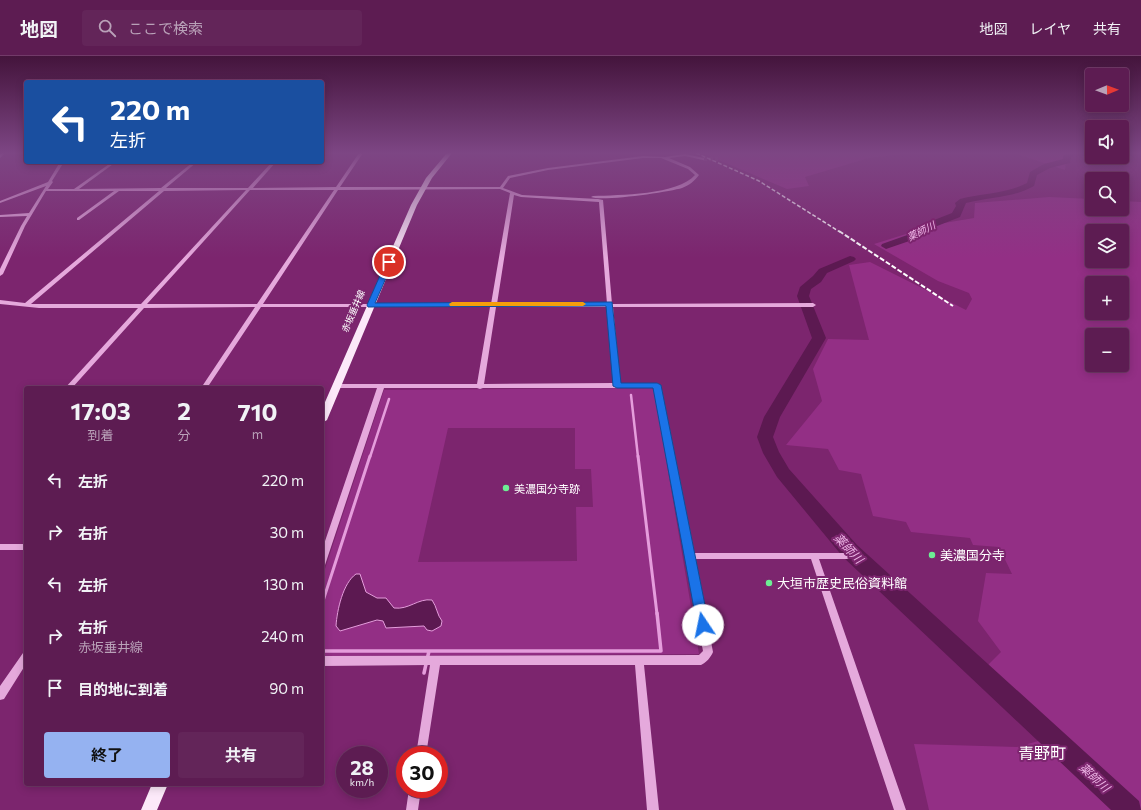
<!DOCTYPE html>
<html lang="ja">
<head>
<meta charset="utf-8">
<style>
	body { margin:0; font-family:Commissioner,"Noto Sans JP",sans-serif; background:#632559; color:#f1f3f6; height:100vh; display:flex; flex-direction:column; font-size:15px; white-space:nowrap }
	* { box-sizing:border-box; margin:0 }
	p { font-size:13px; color:#b9a1b8 }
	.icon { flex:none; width:22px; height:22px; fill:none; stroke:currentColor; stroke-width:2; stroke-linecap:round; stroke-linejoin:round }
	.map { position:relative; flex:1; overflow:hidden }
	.sheet { position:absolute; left:24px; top:330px; width:300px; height:400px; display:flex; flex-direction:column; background:#5d1c52; border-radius:4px; box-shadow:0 2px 10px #0003,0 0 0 1px #723a69 }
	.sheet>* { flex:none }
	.guide { position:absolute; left:24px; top:24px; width:300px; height:84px; border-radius:4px; box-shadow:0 2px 10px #0003,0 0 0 1px #723a69; background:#1a4fa0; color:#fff; overflow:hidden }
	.needle { width:26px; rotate:89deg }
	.fabs { position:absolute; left:1085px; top:12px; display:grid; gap:8px }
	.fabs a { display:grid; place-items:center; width:44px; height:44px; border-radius:4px; background:#5d1c52; box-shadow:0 2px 10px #0003,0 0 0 1px #723a69; font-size:20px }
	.speed { position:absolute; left:336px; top:690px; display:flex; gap:8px; font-size:20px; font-weight:700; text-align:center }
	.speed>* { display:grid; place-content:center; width:52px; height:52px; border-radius:50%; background:#5d1c52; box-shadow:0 2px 10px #0003,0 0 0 1px #723a69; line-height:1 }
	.speed small { font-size:10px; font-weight:400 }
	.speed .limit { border:6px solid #d22; background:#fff; color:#111 }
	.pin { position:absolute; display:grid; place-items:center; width:34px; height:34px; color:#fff; margin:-17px; border:2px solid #fff; border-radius:50%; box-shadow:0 1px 4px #0007 }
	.me { position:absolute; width:44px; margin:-22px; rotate:349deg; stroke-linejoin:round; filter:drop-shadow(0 0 3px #0008) }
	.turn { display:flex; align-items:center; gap:14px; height:84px; padding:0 20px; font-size:18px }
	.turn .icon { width:52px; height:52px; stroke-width:2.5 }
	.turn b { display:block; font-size:28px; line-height:34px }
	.eta { display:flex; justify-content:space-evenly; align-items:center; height:68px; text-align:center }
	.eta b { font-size:24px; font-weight:700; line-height:28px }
	.action { display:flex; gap:8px; margin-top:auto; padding:8px 20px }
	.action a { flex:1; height:46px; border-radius:4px; background:#95b2f1; color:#111; font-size:16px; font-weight:700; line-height:46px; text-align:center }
	.action a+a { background:#632559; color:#f1f3f6 }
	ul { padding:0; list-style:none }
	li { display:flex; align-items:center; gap:12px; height:52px; padding:0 20px }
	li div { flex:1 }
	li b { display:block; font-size:15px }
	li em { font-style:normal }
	header { display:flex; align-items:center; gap:24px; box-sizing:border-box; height:56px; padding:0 20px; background:#5d1c52; border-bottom:1px solid #723a69 }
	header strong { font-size:19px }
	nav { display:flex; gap:22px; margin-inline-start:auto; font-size:14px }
	.search { width:280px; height:36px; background:#632559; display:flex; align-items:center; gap:10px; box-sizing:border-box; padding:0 14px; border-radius:4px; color:#b9a1b8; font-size:15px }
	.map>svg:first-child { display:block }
</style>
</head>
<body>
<header>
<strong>地図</strong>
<div class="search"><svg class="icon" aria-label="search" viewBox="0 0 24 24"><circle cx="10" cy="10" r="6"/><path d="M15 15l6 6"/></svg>ここで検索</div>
<nav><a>地図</a><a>レイヤ</a><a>共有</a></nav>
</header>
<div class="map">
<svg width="1141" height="754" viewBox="0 0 1141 754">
	<rect width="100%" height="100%" fill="#7c256e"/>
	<path fill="#932f85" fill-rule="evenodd" d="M702,97H913L869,102L805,121L809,130L787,133Z
		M1014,97H1067L1065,114Z
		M1049,141L1092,143V153H1122V145L1141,146V754H929L914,688L1017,691L1056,680L985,612L1001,596L978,565L986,517L1012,518L999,491L973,489L970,482L911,476L906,466L873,460L861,418L839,414L828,393L786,389L822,345L813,313L828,283L869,284L849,209L870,206L966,254L972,243L969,237L938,225L874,188L938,168L974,162L975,147ZM1092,175H1122V205H1092ZM1092,227H1122V257H1092ZM1092,279H1122V309H1092Z
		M654,332L699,598L322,600V522L384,334ZM448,372H575V413H591L593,451H576L577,505L418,506ZM356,518H359L366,536L377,542H382L394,552H405L419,545L432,544C437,551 437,559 442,565L441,570L432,575L427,574L424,570L386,572L383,565L369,566L336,561L349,525Z"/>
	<path fill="#5c1951" stroke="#e59ddc" d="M356,518H360L366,536L377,542H386L394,552C409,554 418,542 432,544C437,551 437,559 442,565L441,570L432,575L427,574L424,570L386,572L383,565L377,564L340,575L336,570C337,554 343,527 356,518Z"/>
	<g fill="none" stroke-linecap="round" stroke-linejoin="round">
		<path stroke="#e59ddc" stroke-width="2.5" d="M631,339L638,401
			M370,401L389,343"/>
		<path stroke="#e59ddc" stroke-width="3" d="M638,400L657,558
			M322,548L370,400"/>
		<path stroke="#e59ddc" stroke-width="3.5" d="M322,595H429
			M424,617L429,595H661L657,557"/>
		<path fill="#5c1951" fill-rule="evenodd" d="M1067,97H1077L1071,101L1070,107L1050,112L1037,119L1034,130C1013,142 990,141 966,147L960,161L932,172L921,181L886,193L881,190L882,188L913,177L924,168L952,157L956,150L955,147L960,143C982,137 1006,138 1027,127L1030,116L1044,108L1063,103V100Z
			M850,200L854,201L856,203L854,205L827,217L821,226L811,233L809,240L826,282L780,361L773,381L779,396L789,413L857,489L1139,745L1141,754H1111L843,501L777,421L763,397L757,381L764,361L812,282L797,240L800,231L813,220L819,213Z"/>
		<path stroke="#904684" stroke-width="4" stroke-dasharray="4 2" stroke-linecap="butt" d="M703,103H718"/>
		<path fill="#e5a9dc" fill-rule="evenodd" d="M1,97H5L0,102V98Z
			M359,97H363L340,131H500L508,120L548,112L643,100L665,101L685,98L704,102V104H703L685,100L669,102L690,111L699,119C694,125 690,129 682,132C669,136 601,146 591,141L593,140C619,139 678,139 695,119L688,113L661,102H643L548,114L510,122L503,132L522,139L598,143L603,144L612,248L813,247L816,249L813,251H613L620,327H657L660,329L693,497H847L850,498L851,500L850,502L847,503H819L906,754H894L811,503H695L713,596C711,601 706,607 701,609H644L659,754H647L635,609H440L426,699H416L430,609L322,610V600L699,599L703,595L654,331L617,332H483L480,333L477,332H384L325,509L322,510V494L377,332H337L334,330L337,328H477L490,251H261L207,332H201L255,251L144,252L72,332H65L138,252H39L0,248V244L25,247L159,135H119L79,164H77V162L114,135H46L25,170L3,218L0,220V213L21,170L27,160L0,161V159L29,157L46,130L0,147V145L48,126L60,106H64L52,125L53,126L48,133H74L112,106H116L79,133L161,132L193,106H197L166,132H248L272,106H276L253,132L336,131ZM500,133L510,137L491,248H263L338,134ZM246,134L141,248H31L164,135ZM250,134H334L257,248H147ZM514,139L521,141L599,146L607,248H497ZM496,251H607L614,327L484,328Z
			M0,488H26V494H0Z
			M26,595V608L4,643L0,644V630L23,597Z
			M409,733H421L418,754H406Z"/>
		<path fill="#fce9f9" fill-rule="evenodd" d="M447,97H452L432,122L417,149L327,364L322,367V353L411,149L426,122Z
			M152,728H168L157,754H141Z"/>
		<path stroke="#fff" stroke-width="1.5" stroke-dasharray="4 2" stroke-linecap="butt" d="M696,97L759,125L840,176"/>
		<path stroke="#fff" stroke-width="2" stroke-dasharray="5 2" stroke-linecap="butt" d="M839,175L953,250"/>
	</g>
	<linearGradient id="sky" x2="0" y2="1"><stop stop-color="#44143c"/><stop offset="0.48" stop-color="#7d4684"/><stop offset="1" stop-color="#7d4684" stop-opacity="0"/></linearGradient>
	<rect width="1141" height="202" fill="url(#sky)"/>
	<path fill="#1a73e8" stroke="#114b97" d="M389,204L393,206L375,247L612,246L621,327H657L661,329L709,569L707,573L703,574L698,573L697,569L653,332H617L613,330L606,250L368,251L367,249L386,206Z"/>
	<path fill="#f59e0b" d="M452,246H583L586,248L583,250H450L449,248Z"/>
	<g fill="#6dee94" stroke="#7c256e" stroke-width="1.5">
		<circle cx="506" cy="432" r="4"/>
		<circle cx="932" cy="499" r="4"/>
		<circle cx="769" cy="527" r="4"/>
	</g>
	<g text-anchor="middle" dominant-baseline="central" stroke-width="4" stroke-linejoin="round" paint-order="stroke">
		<g font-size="9" fill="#fff" stroke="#7c256e">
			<text transform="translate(353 255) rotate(-67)">赤坂垂井線</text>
		</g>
		<g font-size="10" font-style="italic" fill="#edb4e5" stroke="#7c256e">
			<text transform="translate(921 175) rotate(-27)">薬師川</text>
		</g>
		<g font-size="11" fill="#fff" stroke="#7c256e" text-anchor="start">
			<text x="514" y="432">美濃国分寺跡</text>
		</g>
		<g font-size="12" font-style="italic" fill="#edb4e5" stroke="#7c256e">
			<text transform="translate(849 492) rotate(46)">薬師川</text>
			<text transform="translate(1095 721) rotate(43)">薬師川</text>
		</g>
		<g font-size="13" fill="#fff" stroke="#7c256e" text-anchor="start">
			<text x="940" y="499">美濃国分寺</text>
			<text x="777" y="527">大垣市歴史民俗資料館</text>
		</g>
		<g font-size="16" fill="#fff" stroke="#7c256e">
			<text x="1042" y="696">青野町</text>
		</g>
	</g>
</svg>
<div class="fabs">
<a><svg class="needle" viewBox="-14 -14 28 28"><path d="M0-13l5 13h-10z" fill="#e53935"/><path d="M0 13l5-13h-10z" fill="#b9a1b8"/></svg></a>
<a><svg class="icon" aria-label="sound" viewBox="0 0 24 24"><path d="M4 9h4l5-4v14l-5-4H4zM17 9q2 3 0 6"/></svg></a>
<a><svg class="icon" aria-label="search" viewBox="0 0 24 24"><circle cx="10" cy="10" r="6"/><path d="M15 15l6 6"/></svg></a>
<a><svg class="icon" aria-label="layers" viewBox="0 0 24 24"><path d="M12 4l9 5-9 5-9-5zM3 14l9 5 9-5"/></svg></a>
<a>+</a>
<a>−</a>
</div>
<div class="speed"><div>28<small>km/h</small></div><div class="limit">30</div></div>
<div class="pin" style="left:389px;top:206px;background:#d93025"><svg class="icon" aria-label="arrive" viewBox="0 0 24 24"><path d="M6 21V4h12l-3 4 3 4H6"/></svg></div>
<svg class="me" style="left:703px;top:569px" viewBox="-20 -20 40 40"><circle r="19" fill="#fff"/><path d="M0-13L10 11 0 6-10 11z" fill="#1a73e8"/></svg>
<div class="guide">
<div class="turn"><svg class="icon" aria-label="left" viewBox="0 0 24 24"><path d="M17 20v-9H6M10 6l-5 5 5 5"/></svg><div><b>220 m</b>左折</div></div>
</div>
<section class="sheet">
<div class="eta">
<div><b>17:03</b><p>到着</p></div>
<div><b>2</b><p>分</p></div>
<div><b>710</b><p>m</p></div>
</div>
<ul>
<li><svg class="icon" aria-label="left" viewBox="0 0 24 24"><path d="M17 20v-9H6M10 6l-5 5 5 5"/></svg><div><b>左折</b></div><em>220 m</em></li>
<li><svg class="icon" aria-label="right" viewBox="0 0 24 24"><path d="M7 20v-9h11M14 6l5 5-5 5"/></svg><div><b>右折</b></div><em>30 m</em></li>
<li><svg class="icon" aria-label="left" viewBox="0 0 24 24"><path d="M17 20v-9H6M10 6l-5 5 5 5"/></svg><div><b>左折</b></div><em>130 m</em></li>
<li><svg class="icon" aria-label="right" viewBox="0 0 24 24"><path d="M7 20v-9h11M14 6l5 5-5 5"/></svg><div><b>右折</b><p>赤坂垂井線</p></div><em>240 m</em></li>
<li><svg class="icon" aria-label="arrive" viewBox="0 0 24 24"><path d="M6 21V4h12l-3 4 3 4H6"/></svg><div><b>目的地に到着</b></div><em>90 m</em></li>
</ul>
<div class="action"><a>終了</a><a>共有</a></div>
</section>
</div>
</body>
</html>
